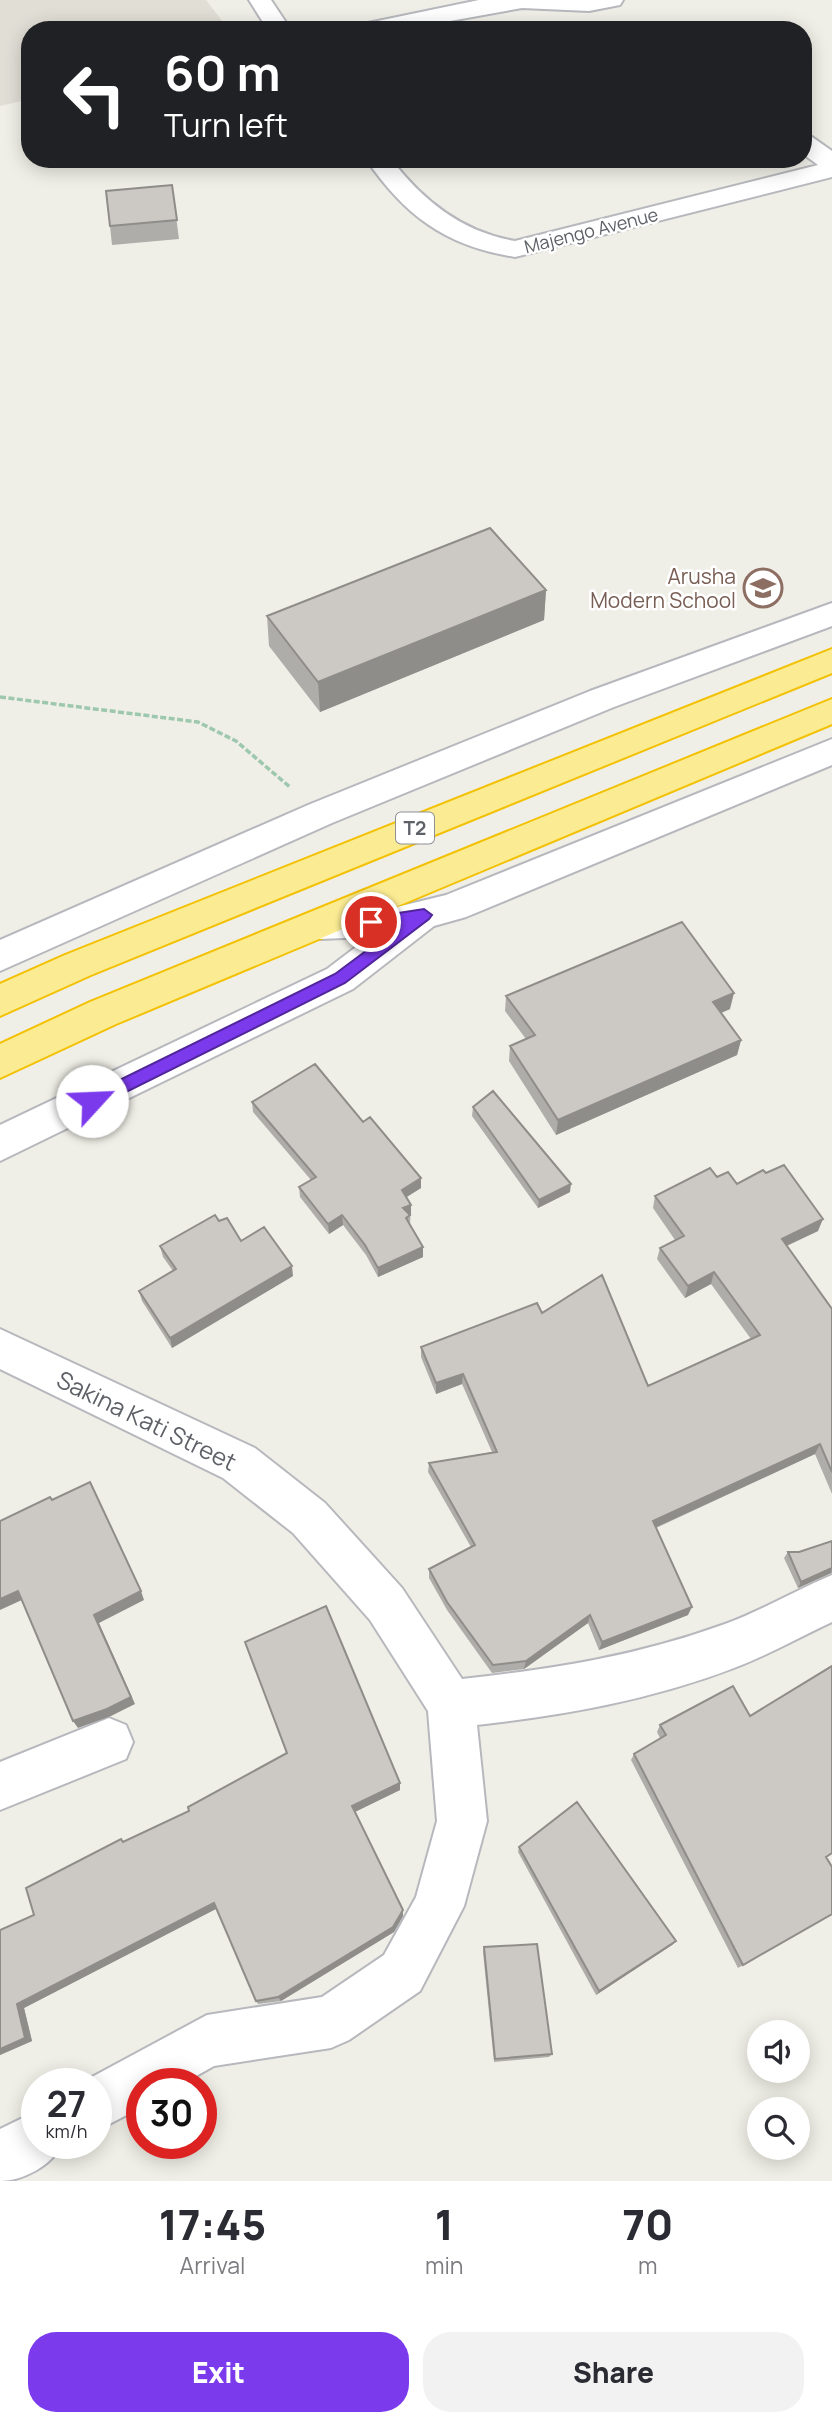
<!DOCTYPE html>
<html lang="en">
<head>
<meta charset="utf-8">
<style>
	body { margin:0; font-family:Manrope,sans-serif; background:#f2f2f3; color:#2b2b33; height:100vh; display:flex; flex-direction:column; font-size:26px; white-space:nowrap }
	* { box-sizing:border-box; margin:0 }
	p { font-size:23px; color:#7c7c81 }
	.icon { flex:none; width:38px; height:38px; fill:none; stroke:currentColor; stroke-width:2; stroke-linecap:round; stroke-linejoin:round }
	.map { position:relative; height:2181px; overflow:hidden }
	.side { display:flex; flex-direction:column; background:#fff; flex:1 }
	.side>* { flex:none }
	.banner { position:absolute; left:21px; top:21px; width:791px; height:147px; border-radius:28px; box-shadow:0 4px 18px #0003; background:#202124; color:#fff; overflow:hidden }
	.fabs { position:absolute; left:747px; top:2020px; display:grid; gap:14px }
	.fabs a { display:grid; place-items:center; width:63px; height:63px; border-radius:50%; background:#fff; box-shadow:0 4px 18px #0003; font-size:35px }
	.speed { position:absolute; left:21px; top:2068px; display:flex; gap:14px; font-size:35px; font-weight:700; text-align:center }
	.speed>* { display:grid; place-content:center; width:91px; height:91px; border-radius:50%; background:#fff; box-shadow:0 4px 18px #0003; line-height:1 }
	.speed small { font-size:18px; font-weight:400 }
	.speed .limit { border:10px solid #d22; background:#fff; color:#111 }
	.pin { position:absolute; display:grid; place-items:center; width:60px; height:60px; color:#fff; margin:-30px; border:4px solid #fff; border-radius:50%; box-shadow:0 2px 7px #0007 }
	.me { position:absolute; width:77px; margin:-38px; rotate:65deg; stroke-linejoin:round; filter:drop-shadow(0 0 5px #0008) }
	.turn { display:flex; align-items:center; gap:24px; height:147px; padding:0 28px; font-size:32px }
	.turn .icon { width:91px; height:91px; stroke-width:2.5 }
	.turn b { display:block; font-size:49px; line-height:60px }
	.eta { display:flex; justify-content:space-evenly; align-items:center; height:119px; text-align:center }
	.eta b { font-size:42px; font-weight:800; line-height:49px }
	.primary-button { display:flex; gap:14px; margin-top:auto; padding:14px 28px }
	.primary-button a { flex:1; height:80px; border-radius:28px; background:#7c3aed; color:#fff; font-size:28px; font-weight:800; line-height:80px; text-align:center }
	.primary-button a+a { background:#f2f2f3; color:#2b2b33 }
	.map>svg:first-child { display:block }
</style>
</head>
<body>
<div class="map">
<svg width="832" height="2181" viewBox="0 0 832 2181">
	<rect width="100%" height="100%" fill="#f0efe7"/>
	<path fill="#e0ded5" d="M0,0H206L229,30H30V99L0,106Z"/>
	<g fill="none" stroke-linecap="round" stroke-linejoin="round">
		<defs>
			<path id="minor" d="M249,0H271L291,30H268Z
				M479,0H623L620,5L589,11L522,8L400,30H357L360,25L368,23Z
				M803,135L812,137L832,151V177L515,257C446,246 405,216 366,159H391C423,201 462,232 515,241L818,165L803,154Z
				M832,603V626L614,707L332,823L0,971V940L308,805L590,691Z
				M832,739V765L466,917L434,926L353,989L0,1161V1125L327,969L369,937L320,939L307,935L302,925L307,915L320,911L397,907L446,895Z
				M0,1329L255,1448L325,1503L402,1588L462,1679C554,1669 637,1656 725,1624C761,1611 796,1590 832,1575V1622C800,1637 768,1655 734,1668C651,1700 565,1715 477,1725L487,1821L464,1906L420,1991L349,2040L331,2048L214,2066L182,2084H142V2107L96,2131V2084H79L207,2015L322,1997L384,1955L416,1897L437,1821L428,1711L370,1620L293,1533L223,1478L0,1369Z
				M109,1718L126,1725L133,1742L126,1759L0,1810V1762Z
				M37,2111V2144H61C53,2165 23,2181 0,2181V2129Z"/>
			<path id="highway" d="M832,649V673L91,975L0,1016V984L65,955Z
				M832,699V724L116,1024L0,1078V1044L90,1002Z"/>
		</defs>
		<use href="#minor" stroke="#b7b8bd" stroke-width="4"/>
		<use href="#highway" stroke="#f3c104" stroke-width="4"/>
		<path stroke="#9dc8ae" stroke-width="3.5" stroke-dasharray="6 2.5" stroke-linecap="butt" d="M0,697L198,722L236,741L291,788"/>
		<use href="#minor" fill="#fff" fill-rule="evenodd"/>
		<use href="#highway" fill="#fbec93" fill-rule="evenodd"/>
	</g>
	<path fill="#afada9" d="M172,185L179,239L112,245L110,226Z
		M546,590L544,620L320,712L269,646L267,616Z
		M506,996L730,1009L721,1013L741,1040L737,1055L556,1135L509,1061L510,1046L526,1039L505,1011Z
		M252,1102L363,1122L421,1188L406,1197L411,1205L410,1225L423,1257L378,1277L366,1255L343,1225L329,1234L300,1197L299,1187L311,1180L253,1112Z
		M473,1107L570,1192L538,1208L472,1116Z
		M717,1177L737,1184L818,1231L787,1246L832,1309V1494L815,1454L656,1528L688,1615L599,1650L588,1623L524,1669L492,1673L447,1610L429,1578V1569L471,1547L428,1472L429,1463L492,1452L462,1384L436,1394L421,1357V1347L542,1313L648,1386L751,1339L711,1284L685,1298L657,1259L660,1248L675,1240L653,1208L655,1196Z
		M219,1221L241,1241L293,1276L172,1348L142,1301L139,1291L173,1271L163,1257L160,1246Z
		M832,1541V1573H831L798,1588L784,1558L788,1552H799Z
		M245,1642L400,1783V1790L354,1812L403,1910V1916L394,1932L281,2001L258,2004L256,2001L217,1908L24,2008L32,2041L0,2055V1930L34,1915L124,1842L189,1811L286,1753Z
		M660,1725L827,1858L832,1914L738,1968L631,1760L634,1754L660,1738L657,1732Z
		M519,1847L676,1941L672,1945L596,1995L518,1852Z
		M484,1947L552,2054L549,2057L494,2062L483,1952Z"/>
	<path fill="#8f8d89" d="M546,590L544,620L320,712L318,682Z
		M734,993L730,1009L709,1018L713,1002Z
		M741,1040L737,1055L556,1135L558,1120Z
		M421,1178V1188L402,1200V1190Z
		M571,1184L570,1192L538,1208L539,1200Z
		M411,1205V1215L404,1218L403,1208Z
		M342,1215L343,1225L329,1234L328,1224Z
		M823,1219L818,1231L777,1250L782,1239Z
		M423,1247V1257L378,1277V1268Z
		M292,1266L293,1276L172,1348L170,1338Z
		M714,1272L711,1284L685,1298L688,1286Z
		M463,1374L462,1384L436,1394V1383Z
		M820,1444L815,1454L650,1530L653,1521Z
		M832,1568L831,1573L798,1588L801,1582Z
		M18,1591L24,1599L0,1610V1599Z
		M141,1591L144,1600L99,1623L135,1704L111,1716L78,1728L73,1721L94,1615Z
		M692,1607L688,1615L599,1650L602,1642Z
		M590,1615L588,1623L524,1669L526,1661Z
		M400,1783V1790L353,1813L352,1806Z
		M214,1903L218,1908L24,2008L32,2041L0,2055V2049L17,2004Z
		M403,1910V1916L394,1932L281,2001L278,1997Z
		M676,1941L672,1945L596,1995L599,1991Z"/>
	<path fill="#ccc9c4" stroke="#8f8d89" stroke-width="2" d="M172,185L177,220L110,226L106,191Z
		M490,528L546,590L318,682L267,616Z
		M682,922L734,993L713,1002L741,1040L558,1120L510,1046L535,1035L506,996Z
		M315,1064L363,1122L370,1117L421,1178L402,1190L411,1205L403,1208L410,1215L406,1218L423,1247L378,1268L365,1245L342,1215L328,1224L299,1187L316,1177L252,1102Z
		M493,1091L571,1184L539,1200L473,1107Z
		M784,1165L823,1219L782,1239L832,1309V1472L820,1444L653,1521L692,1607L602,1642L590,1615L526,1661L493,1665L447,1602L429,1569L475,1545L429,1463L497,1452L463,1374L436,1383L421,1347L537,1303L542,1313L602,1275L648,1386L760,1335L714,1272L688,1286L660,1248L684,1236L655,1196L710,1168L717,1177L728,1172L737,1184L763,1170L766,1173Z
		M215,1215L219,1221L227,1218L241,1241L264,1227L292,1266L170,1338L139,1291L176,1269L160,1246Z
		M90,1482L141,1591L94,1615L131,1697L107,1709L73,1721L18,1591L0,1599V1521L50,1497L52,1500Z
		M832,1541V1568L801,1582L788,1552H799Z
		M326,1606L400,1783L352,1806L403,1910L393,1927L278,1997L256,2001L214,1903L17,2004L25,2038L0,2049V1930L34,1915L26,1888L121,1839L123,1842L189,1811L188,1807L287,1753L245,1642Z
		M832,1666V1853L826,1857L832,1867V1914L743,1965L634,1754L666,1735L660,1725L733,1686L750,1716Z
		M577,1802L676,1941L599,1991L519,1847Z
		M537,1944L552,2054L495,2059L484,1947Z"/>
	<path fill="#7c3aed" stroke="#51269a" stroke-width="2" d="M424,909L432,915L429,919L345,983L98,1106H87L84,1101L87,1096L335,974L398,927L371,928L364,922L366,918Z"/>
	<defs>
		<symbol id="school-ring" viewBox="-11 -11 22 22"><circle r="9.5" fill="#fff" stroke="#8d6e63" stroke-width="1.5"/><path d="M0-5L7-2L0 1L-7-2ZM-4 1L0 2.5L4 1V4Q0 6-4 4Z" fill="#8d6e63"/></symbol>
	</defs>
	<g fill-rule="evenodd">
		<use href="#school-ring" x="741" y="566" width="44" height="44"/>
	</g>
	<g text-anchor="middle" dominant-baseline="central" stroke-width="5" stroke-linejoin="round" paint-order="stroke">
		<g font-size="18" fill="#5e6167" stroke="#fff">
			<text transform="translate(591 230) rotate(-14)">Majengo Avenue</text>
		</g>
		<rect fill="#fff" stroke="#8e9095" stroke-width="2" x="396" y="812.5" width="38" height="31" rx="5"/>
		<g font-size="19" font-weight="bold" fill="#5e6167">
			<text x="415" y="828">T2</text>
		</g>
		<g font-size="21" fill="#785e54" stroke="#fff" text-anchor="end">
			<text x="736" y="576">Arusha<tspan x="736" dy="24">Modern School</tspan></text>
		</g>
		<g font-size="24" fill="#5e6167" stroke="#fff">
			<text transform="translate(147 1420) rotate(26)">Sakina Kati Street</text>
		</g>
	</g>
</svg>
<div class="fabs">
<a><svg class="icon" aria-label="sound" viewBox="0 0 24 24"><path d="M4 9h4l5-4v14l-5-4H4zM17 9q2 3 0 6"/></svg></a>
<a><svg class="icon" aria-label="search" viewBox="0 0 24 24"><circle cx="10" cy="10" r="6"/><path d="M15 15l6 6"/></svg></a>
</div>
<div class="speed"><div>27<small>km/h</small></div><div class="limit">30</div></div>
<div class="pin" style="left:371px;top:922px;background:#d93025"><svg class="icon" aria-label="arrive" viewBox="0 0 24 24"><path d="M6 21V4h12l-3 4 3 4H6"/></svg></div>
<svg class="me" style="left:92px;top:1101px" viewBox="-20 -20 40 40"><circle r="19" fill="#fff"/><path d="M0-13L10 11 0 6-10 11z" fill="#7c3aed"/></svg>
<div class="banner">
<div class="turn"><svg class="icon" aria-label="left" viewBox="0 0 24 24"><path d="M17 20v-9H6M10 6l-5 5 5 5"/></svg><div><b>60 m</b>Turn left</div></div>
</div>
</div>
<section class="side">
<div class="eta">
<div><b>17:45</b><p>Arrival</p></div>
<div><b>1</b><p>min</p></div>
<div><b>70</b><p>m</p></div>
</div>
<div class="primary-button"><a>Exit</a><a>Share</a></div>
</section>
</body>
</html>
